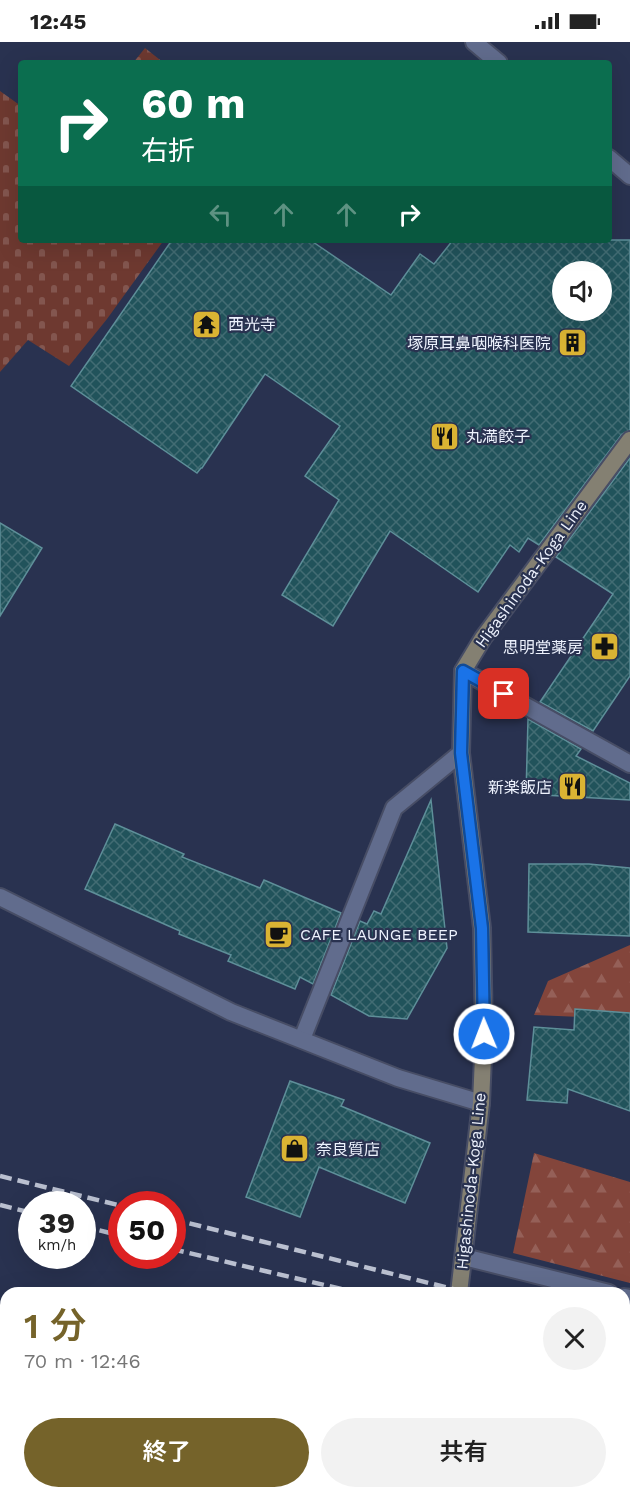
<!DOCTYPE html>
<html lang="ja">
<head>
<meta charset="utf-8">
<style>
	body { margin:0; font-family:"Work Sans","Noto Sans JP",sans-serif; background:#f2f2f2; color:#222; height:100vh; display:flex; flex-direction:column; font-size:22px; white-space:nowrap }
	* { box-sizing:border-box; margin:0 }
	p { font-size:20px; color:#767676 }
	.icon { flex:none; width:33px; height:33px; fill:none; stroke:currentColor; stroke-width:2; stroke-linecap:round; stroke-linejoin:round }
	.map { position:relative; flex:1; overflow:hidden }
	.panel { position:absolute; left:0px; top:1245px; width:630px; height:212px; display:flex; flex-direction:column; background:#fff; border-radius:18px 18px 0 0; box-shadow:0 6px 24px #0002 }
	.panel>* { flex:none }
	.banner { position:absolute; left:18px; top:18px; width:594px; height:183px; border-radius:6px; box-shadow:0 6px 24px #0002; background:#0b6e4f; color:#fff; overflow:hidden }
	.buttons { position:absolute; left:552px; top:219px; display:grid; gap:12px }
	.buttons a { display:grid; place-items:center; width:60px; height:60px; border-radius:50%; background:#fff; box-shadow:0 6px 24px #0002; font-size:30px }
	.speed { position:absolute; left:18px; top:1149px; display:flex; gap:12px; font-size:30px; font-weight:700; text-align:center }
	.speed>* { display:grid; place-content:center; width:78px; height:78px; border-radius:50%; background:#fff; box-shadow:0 6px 24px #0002; line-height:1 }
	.speed small { font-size:15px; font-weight:400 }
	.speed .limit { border:9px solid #d22; background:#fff; color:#111 }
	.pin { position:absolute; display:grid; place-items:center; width:51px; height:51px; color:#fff; margin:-26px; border-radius:12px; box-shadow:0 3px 9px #0006 }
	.me { position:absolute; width:66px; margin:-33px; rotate:359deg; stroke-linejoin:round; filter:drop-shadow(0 0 4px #0008) }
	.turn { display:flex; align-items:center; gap:21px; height:126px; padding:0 24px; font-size:27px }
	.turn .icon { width:78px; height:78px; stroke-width:2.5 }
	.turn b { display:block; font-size:42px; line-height:51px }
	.lanes { display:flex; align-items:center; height:57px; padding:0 24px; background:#0003; justify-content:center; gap:30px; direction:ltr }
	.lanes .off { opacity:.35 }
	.round { display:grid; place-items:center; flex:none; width:63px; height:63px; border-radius:32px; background:#f2f2f2 }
	.head { display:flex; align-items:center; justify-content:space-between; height:102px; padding:0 24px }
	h1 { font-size:36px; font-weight:600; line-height:45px; color:#75632a }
	.action { display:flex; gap:12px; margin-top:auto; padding:12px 24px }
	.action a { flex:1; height:69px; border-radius:36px; background:#75632a; color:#fff; font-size:24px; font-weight:600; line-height:69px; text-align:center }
	.action a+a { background:#f2f2f2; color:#222 }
	.status { display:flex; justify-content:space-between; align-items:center; height:42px; padding:0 30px; background:#fff; direction:ltr }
	.status svg { height:16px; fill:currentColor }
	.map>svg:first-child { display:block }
</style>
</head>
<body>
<div class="status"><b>12:45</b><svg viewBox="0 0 49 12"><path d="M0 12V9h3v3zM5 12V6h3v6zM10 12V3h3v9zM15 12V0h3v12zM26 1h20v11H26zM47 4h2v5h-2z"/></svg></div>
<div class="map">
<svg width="630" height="1456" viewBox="0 0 630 1456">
	<defs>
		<pattern id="forest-firs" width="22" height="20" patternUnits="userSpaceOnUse" patternTransform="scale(1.5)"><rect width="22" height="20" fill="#83453b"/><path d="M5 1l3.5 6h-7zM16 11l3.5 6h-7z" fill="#956058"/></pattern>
		<pattern id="cemetery-stones" width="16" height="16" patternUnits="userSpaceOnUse" patternTransform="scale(1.5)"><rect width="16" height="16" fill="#6e3930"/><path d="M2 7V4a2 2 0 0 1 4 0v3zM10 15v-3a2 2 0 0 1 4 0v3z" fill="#83564f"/></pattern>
		<pattern id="building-cross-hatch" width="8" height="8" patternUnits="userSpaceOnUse" patternTransform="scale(1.5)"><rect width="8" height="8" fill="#21535b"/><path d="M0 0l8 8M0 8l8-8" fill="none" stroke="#426c73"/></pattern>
	</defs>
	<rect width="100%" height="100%" fill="#293250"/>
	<path fill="url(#forest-firs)" d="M630,903V982L629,977L534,973L548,939Z
		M534,1111L630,1140V1241L513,1211Z"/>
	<path fill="url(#cemetery-stones)" d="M145,6L164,21H133Z
		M0,49L21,64V198H164L107,277L69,324L28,298L0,330Z"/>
	<path fill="url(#building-cross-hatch)" stroke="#5e8f99" stroke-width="1.5" fill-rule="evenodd" d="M172,198H310L391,253L420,212L434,222L453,198H630V388L622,392L539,503L528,496L519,510L510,503L478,550L390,489L333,584L282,553L339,458L305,434L340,384L265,332L202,426H201L197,431L71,344ZM562,230H602V268H562Z
		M630,416V634L593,689L540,660L613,552L556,515Z
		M0,481L42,506L0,574Z
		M528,677L581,707L576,714L630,741V758L526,752Z
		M431,758L447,906L407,977L369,974L331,953L360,879L367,882L374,869L381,872Z
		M115,782L184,812L182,815L260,846L264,838L341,871L313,942L300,935L295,947L228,919L231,913L179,892L180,889L85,847Z
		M529,822H589L630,826V894L528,890Z
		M575,967L630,971V1069L568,1047L567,1061L527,1058L534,985L574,988Z
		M290,1039L344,1058L341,1064L430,1101L405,1161L319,1125L300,1175L246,1155Z"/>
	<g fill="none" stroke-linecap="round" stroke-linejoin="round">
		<defs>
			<path id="minor" d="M474,0L499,21
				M609,116L630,134
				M463,629L630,722
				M302,997L394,766L461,711
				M624,1380L630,1382
				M15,1450L25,1456"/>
			<path id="tertiary" d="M0,855L231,970L398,1036L481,1061
				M464,1215L609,1251
				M624,1255L630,1256"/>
			<path id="secondary" d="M459,1251L481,1061L484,992L482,886L461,711L463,629L483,596L630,398
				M424,1456L425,1450"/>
		</defs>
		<use href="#minor" stroke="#474d65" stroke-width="20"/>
		<use href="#tertiary" stroke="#474d65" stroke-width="20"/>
		<use href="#secondary" stroke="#474d65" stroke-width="20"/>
		<use href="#minor" stroke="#616c8d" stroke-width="16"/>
		<use href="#tertiary" stroke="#616c8d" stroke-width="16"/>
		<use href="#secondary" stroke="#848072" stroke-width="16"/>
		<path stroke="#bac0d0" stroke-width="4.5" stroke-dasharray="12 6" stroke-linecap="butt" d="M0,1134L122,1164
			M0,1163L32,1171
			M172,1177L469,1251
			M82,1184L122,1194
			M172,1207L358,1251
			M624,1286L630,1288
			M624,1313L630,1314"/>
	</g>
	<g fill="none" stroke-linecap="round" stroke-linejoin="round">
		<defs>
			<path id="route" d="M484,992L482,886L461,711L463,629L504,652"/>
		</defs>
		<use href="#route" stroke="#114b97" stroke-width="15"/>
		<use href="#route" stroke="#1a73e8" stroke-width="10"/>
	</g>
	<defs>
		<symbol id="temple-square" viewBox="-11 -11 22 22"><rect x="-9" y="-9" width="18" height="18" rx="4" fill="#dab333" stroke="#293250"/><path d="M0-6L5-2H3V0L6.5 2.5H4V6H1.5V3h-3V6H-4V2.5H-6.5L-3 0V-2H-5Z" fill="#111"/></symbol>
		<symbol id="building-square" viewBox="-11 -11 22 22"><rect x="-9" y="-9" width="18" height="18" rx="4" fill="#dab333" stroke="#293250"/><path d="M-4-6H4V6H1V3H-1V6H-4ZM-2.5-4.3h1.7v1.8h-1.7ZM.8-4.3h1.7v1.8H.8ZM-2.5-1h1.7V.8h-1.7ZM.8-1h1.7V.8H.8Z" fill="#111"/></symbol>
		<symbol id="restaurant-square" viewBox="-11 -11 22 22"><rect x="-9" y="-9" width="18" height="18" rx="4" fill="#dab333" stroke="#293250"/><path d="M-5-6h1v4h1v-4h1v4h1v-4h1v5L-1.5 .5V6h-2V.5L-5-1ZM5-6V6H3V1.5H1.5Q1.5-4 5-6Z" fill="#111"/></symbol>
		<symbol id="pharmacy-square" viewBox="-11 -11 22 22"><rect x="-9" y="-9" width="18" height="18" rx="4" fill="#dab333" stroke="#293250"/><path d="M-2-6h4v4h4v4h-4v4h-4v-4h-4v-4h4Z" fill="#111"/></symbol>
		<symbol id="cafe-square" viewBox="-11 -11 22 22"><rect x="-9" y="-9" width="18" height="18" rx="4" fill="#dab333" stroke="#293250"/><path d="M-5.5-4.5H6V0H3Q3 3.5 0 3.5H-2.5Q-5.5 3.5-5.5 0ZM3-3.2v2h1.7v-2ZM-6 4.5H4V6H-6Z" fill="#111"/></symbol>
		<symbol id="shop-square" viewBox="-11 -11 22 22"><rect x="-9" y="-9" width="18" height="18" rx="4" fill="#dab333" stroke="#293250"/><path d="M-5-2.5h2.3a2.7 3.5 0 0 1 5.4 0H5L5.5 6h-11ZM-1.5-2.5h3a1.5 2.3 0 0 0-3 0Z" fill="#111"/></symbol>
	</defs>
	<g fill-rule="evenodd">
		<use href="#temple-square" x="190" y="266" width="33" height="33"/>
		<use href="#building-square" x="556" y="284" width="33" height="33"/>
		<use href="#restaurant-square" x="428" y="378" width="33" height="33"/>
		<use href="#pharmacy-square" x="588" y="588" width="33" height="33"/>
		<use href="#restaurant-square" x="556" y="728" width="33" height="33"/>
		<use href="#cafe-square" x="262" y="876" width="33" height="33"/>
		<use href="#shop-square" x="278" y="1090" width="33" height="33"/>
	</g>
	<g text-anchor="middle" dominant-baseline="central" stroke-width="4.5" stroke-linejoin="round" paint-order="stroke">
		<g font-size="16" fill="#edf2fd" stroke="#293250" text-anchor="start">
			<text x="228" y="282">西光寺</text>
			<text x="551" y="301" text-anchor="end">塚原耳鼻咽喉科医院</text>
			<text x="466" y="394">丸満餃子</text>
			<text x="583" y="605" text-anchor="end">思明堂薬房</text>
			<text x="552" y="745" text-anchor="end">新楽飯店</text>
			<text x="300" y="892">CAFE LAUNGE BEEP</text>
			<text x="316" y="1107">奈良質店</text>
		</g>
		<g font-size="16" fill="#edf2fd" stroke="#293250">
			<text transform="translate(531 532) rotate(-54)">Higashinoda-Koga Line</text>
			<text transform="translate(471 1139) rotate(-84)">Higashinoda-Koga Line</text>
		</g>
	</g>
</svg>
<div class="buttons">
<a><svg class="icon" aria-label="sound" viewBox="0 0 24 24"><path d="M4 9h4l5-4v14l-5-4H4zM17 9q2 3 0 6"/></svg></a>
</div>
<div class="speed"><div>39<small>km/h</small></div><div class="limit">50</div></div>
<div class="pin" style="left:504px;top:652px;background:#d93025"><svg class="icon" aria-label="arrive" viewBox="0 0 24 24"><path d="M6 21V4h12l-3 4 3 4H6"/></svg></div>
<svg class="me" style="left:484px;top:992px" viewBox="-20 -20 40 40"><circle r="17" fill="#1a73e8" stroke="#fff" stroke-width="3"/><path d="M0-11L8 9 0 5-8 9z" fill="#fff"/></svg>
<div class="banner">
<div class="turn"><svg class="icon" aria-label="right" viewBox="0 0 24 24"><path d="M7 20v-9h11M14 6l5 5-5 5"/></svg><div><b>60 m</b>右折</div></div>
<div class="lanes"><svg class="icon off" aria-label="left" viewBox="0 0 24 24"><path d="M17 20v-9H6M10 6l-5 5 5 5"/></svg><svg class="icon off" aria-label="ahead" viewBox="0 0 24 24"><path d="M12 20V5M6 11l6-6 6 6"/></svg><svg class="icon off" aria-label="ahead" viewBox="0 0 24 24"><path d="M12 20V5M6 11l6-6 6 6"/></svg><svg class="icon" aria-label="right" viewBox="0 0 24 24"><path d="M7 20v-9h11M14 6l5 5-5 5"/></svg></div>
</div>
<section class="panel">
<div class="head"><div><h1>1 分</h1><p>70 m · 12:46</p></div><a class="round"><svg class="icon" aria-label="close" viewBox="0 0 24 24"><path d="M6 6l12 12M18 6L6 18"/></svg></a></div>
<div class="action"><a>終了</a><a>共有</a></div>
</section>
</div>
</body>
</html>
